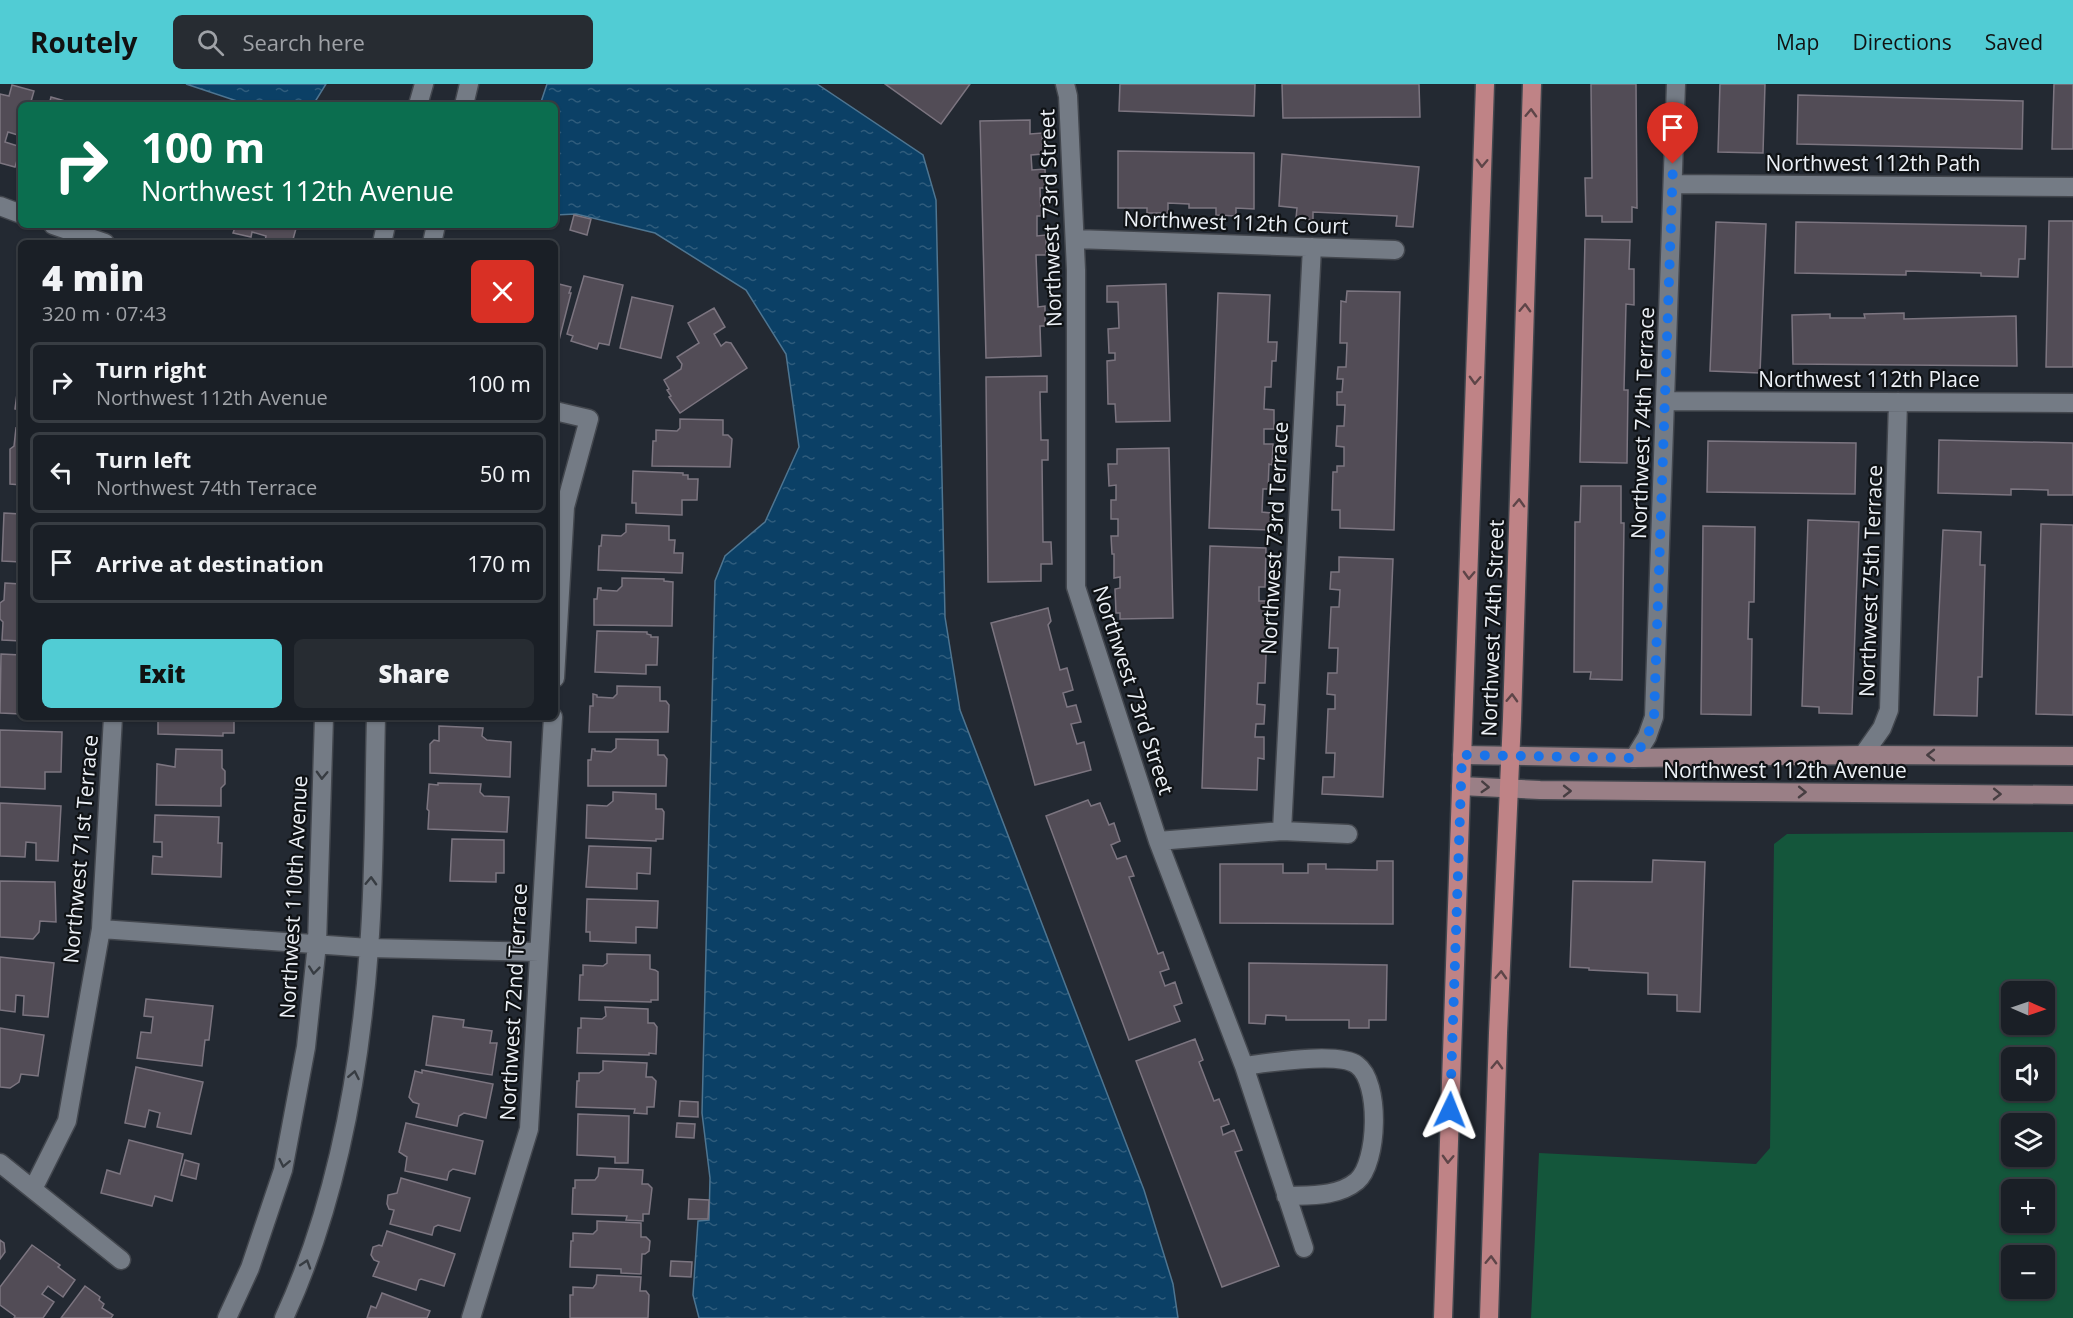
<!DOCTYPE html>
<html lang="en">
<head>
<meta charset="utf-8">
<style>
	body { margin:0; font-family:"Open Sans",sans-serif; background:#272c32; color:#f1f3f6; height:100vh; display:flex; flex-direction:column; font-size:22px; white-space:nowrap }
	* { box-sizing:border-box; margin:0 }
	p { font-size:20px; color:#9fa2a7 }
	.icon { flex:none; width:33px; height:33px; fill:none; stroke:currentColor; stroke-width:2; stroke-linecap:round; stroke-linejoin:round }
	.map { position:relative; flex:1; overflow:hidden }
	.sheet { position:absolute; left:18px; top:156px; width:540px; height:480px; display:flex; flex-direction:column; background:#1a1f26; border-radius:9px; box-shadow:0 2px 4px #0004,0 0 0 2px #383d43 }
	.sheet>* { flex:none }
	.top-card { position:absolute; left:18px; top:18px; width:540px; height:126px; border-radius:9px; box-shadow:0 2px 4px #0004,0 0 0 2px #383d43; background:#0b6e4f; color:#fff; overflow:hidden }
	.needle { width:39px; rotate:92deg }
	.fabs { position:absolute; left:2001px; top:897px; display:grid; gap:12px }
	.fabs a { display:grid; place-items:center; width:54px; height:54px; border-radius:9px; background:#1a1f26; box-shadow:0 2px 4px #0004,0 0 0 2px #383d43; font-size:30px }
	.pin { position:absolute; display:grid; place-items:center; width:51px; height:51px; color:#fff; margin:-62px -26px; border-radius:50% 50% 50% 0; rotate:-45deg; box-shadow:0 0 6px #0007 }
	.pin .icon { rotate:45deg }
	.me { position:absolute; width:66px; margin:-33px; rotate:2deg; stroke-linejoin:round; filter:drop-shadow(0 0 4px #0008) }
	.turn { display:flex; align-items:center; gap:21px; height:126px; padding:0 24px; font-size:27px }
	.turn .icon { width:78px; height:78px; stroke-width:2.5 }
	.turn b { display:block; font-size:42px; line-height:51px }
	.round { display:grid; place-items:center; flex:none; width:63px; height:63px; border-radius:9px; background:#272c32 }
	.headline { display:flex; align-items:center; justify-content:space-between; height:102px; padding:0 24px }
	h1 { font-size:36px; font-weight:800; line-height:45px }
	.action { display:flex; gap:12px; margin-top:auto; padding:12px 24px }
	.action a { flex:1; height:69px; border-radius:9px; background:#51ccd4; color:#111; font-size:24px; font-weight:800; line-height:69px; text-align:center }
	.action a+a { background:#272c32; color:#f1f3f6 }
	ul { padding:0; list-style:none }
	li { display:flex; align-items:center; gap:18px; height:81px; margin:0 12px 9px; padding:0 12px; border:3px solid #383d43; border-radius:9px }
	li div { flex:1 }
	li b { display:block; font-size:22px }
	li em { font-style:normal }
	header { display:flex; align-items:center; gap:36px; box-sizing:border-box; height:84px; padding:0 30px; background:#51ccd4; color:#111 }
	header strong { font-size:28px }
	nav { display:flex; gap:33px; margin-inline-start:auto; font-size:21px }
	.search { width:420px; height:54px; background:#272c32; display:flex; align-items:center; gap:15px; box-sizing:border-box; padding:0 21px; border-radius:9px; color:#9fa2a7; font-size:22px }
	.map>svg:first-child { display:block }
</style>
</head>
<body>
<header>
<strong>Routely</strong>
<div class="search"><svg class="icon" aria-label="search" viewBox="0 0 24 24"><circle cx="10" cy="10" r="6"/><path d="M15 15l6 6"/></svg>Search here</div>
<nav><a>Map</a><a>Directions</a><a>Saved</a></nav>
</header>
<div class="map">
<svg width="2073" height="1234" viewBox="0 0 2073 1234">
	<defs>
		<pattern id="water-ripples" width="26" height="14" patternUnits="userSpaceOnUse" patternTransform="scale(1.5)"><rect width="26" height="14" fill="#0b4066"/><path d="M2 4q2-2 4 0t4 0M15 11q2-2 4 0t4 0" fill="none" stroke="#2f5c7c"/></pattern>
	</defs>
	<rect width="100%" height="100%" fill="#232932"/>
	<path fill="#14563b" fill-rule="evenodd" d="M2073,748V1234H1531L1539,1069L1756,1080L1770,1064L1774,760L1787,750ZM2012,908H2044V940H2012ZM2012,974H2044V1006H2012ZM2012,1040H2044V1072H2012ZM2012,1106H2044V1138H2012ZM2012,1172H2044V1204H2012Z"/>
	<path fill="url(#water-ripples)" stroke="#4e7591" stroke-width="1.5" d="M186,0H326L313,21H249Z
		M547,0H817L923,71L936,116L945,533L960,626L1144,1106L1173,1200L1178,1234H699L693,1211L698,1137L709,1136L710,1094L702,1029L715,497L725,472L765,438L799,363L786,270L746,206L655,149L576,130L555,131V21H540Z"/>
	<path fill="#524c56" stroke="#7c7580" stroke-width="1.5" d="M885,0H970L941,40Z
		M1120,0H1255L1254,32L1119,27Z
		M1282,0H1419L1420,33L1283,34Z
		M1591,0H1636L1637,124L1632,123V138H1602V132H1586L1585,94H1592Z
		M1720,0H1765L1763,69L1718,68Z
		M2054,0H2073V65H2052Z
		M12,1L34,7L30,21H21V52L8,48L5,58L21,63L15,83L0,79V10L9,12Z
		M1798,11L2023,17L2022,65L1797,60Z
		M51,13L72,19L71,21H49Z
		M1030,36V50L1042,49L1043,70L1031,71L1032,86L1045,85L1046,104H1040L1041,132H1037V152L1046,151V171H1036L1038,223L1045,222V242H1040L1041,272L986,274L980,37Z
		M1118,67L1254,69V125L1236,124V132L1216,131V124H1189V120L1168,119V129H1147V124H1118Z
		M1282,70L1419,83L1413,143L1396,142L1397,132L1313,128V136L1296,134L1297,124L1279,122Z
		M574,131L591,135L587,151L570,146Z
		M2049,137H2073V283H2046Z
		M1716,138L1766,140L1760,289L1710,287Z
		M1796,138L2026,142L2025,175H2019L2018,193L1981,192V189L1906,187V191L1795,189Z
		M236,141H297L292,159L265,157L266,152L252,148L251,153L233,149Z
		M1585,155L1630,156L1629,185H1634V221L1626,220L1624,306H1628L1627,379L1580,378Z
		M584,192L623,201L609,261L599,259L597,265L571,257L573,252L567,250Z
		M555,199L571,203L569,209H571L555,272Z
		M1166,200L1170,337L1116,338L1115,320H1108L1107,277L1115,276V269H1109L1108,245L1119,244L1118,218H1107V202Z
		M1347,207L1400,208L1394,446L1340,444V426H1332L1333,388H1337V382H1344V363L1336,362L1337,342H1344L1345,321H1337V308H1342L1343,295H1337L1338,283H1346L1347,259H1340L1341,217L1346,218Z
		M1218,209L1270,211L1268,258H1277L1276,277H1272L1271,303H1265L1264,325L1274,326V345H1264V360H1273L1272,381L1269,380L1268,405H1263L1262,428L1271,429L1270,446L1209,444Z
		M632,213L673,222L661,274L620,264Z
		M714,224L725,243L714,250L721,262L726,258L731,259L747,284L680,329L669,313L671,312L667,306L669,305L664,296L681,285L682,280L677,273L699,259L688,239Z
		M1904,229V235L2016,232L2017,282L1793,280L1792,231L1830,230V234H1865L1864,230Z
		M21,279V326L15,325Z
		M1047,292V308H1040L1041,356H1048V376H1042L1043,458H1051L1052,480H1041V497L988,498L986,293Z
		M680,335L723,336V351H728L732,355L730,383L652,382L653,357H656V346L677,347L680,344Z
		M16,344L21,345V401L10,400V365L14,362Z
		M1939,356L2073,359V411H2048V406L2011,405V411L1938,409Z
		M1708,357L1856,359L1855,410L1707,408Z
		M1169,364L1173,534L1120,535V529H1116L1115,505L1120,504V493L1114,494V470H1112L1111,452H1118V435H1111V416H1116V401L1109,402L1108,380H1117V365Z
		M633,387L683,389V391H688V395H698L697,416H682V431L636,429V419H632Z
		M1581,402H1621V439H1624L1622,596L1590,595L1591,588H1574L1575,438H1580Z
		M4,429L21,430V478L2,477Z
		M1808,436L1859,438L1852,630L1819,629V623L1802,622Z
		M626,440L669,442V456H675L674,469H683L682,489L598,486L599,462H601L602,451L621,452L626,448Z
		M2041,440L2073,441V631L2036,630Z
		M1703,442L1755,443L1754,518H1749L1748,555H1752L1751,631L1701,630Z
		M1943,446L1981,448L1980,481H1985L1982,593H1978L1977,632L1934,631Z
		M1210,462L1266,464L1265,503H1259V517H1268L1265,599H1258L1257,620L1265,621L1264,640H1256L1255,653H1264V675L1258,674L1257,706L1202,704Z
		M1339,473L1393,475L1383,713L1322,710L1323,693H1334L1335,669H1326L1328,625H1335V611L1327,610L1328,589H1337L1338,564H1329L1331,523H1339L1340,506L1330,505L1331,488H1339Z
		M622,494L664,495V497L673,498L672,542L594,541V515H597L598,504H601V506L617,507L622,502Z
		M5,499L21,500V557L2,556L3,538L0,535V519L4,516Z
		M1048,524L1051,537L1048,541L1060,586L1067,584L1073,606L1063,609L1067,623L1076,621L1081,638L1071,640L1077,660L1084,658L1091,686L1035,701L991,539Z
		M597,547L647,548V550L651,551V553H658L657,581H646V590L595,588Z
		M1,570L21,571V630L0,629Z
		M617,602L660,603V617H666L669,621L668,648H589L590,622H593V610L597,611V613L613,614L617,610Z
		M158,633H234V649H223V652L158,650Z
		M432,633H517L516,637Z
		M439,642L483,644L482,652L487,656L511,658L510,693L430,689V660L434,656L439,657Z
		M0,646L62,648L61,688H45V705L0,703Z
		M616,655L658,656V671H664L667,675L666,702H588V676H591L592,665H595V667L611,668L616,664Z
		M176,665L222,666V684L225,687V700L221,704V722L156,721L157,680L175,683Z
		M438,699L481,700L480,708L484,712L509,713L507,748L428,745L429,727L427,725L429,700L438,701Z
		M613,708L656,710V725H662L664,728L663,755H656V757L586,754L587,721L607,722L613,717Z
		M1088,716L1091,722L1100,719L1109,741L1114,739L1120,757L1111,761L1117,775L1126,772L1134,792L1129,793L1158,870L1163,868L1169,885L1160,888L1165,902L1175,898L1182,919L1174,922L1180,937L1129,956L1046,732Z
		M0,719L61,722L58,777L36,776V759L26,758L25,773L0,772Z
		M155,731L219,733L218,759H222L221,793L152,790L153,772L162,773V758H154Z
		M452,755L504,756V789H496V798L450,797Z
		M589,762L651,764L650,790L637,789V805L586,803Z
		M1653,776L1705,778L1700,928L1677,927V911L1648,910V889L1589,886V884L1570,883L1573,797L1652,798Z
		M1377,777H1393V840L1220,839V780H1283V789H1308V780H1326V785L1377,786Z
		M0,797L55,798L56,838L40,837L39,848L33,855L0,853Z
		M587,815L658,817L657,844L636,843V859L590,857V848H586Z
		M607,870L650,871V885L655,886L658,888V916H651V918L579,916L580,891H583V881L603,882L607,879Z
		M0,873L54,879L48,933L23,931L24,912L16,911L15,928L0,926Z
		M1249,879L1387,881L1386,936H1369V944H1349V936H1286V932L1266,931L1265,940L1249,939Z
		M146,915L213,922L209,956H205L202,982L137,974L141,948L151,949L153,933L144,932Z
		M605,923L648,925V939H654L657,943L656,970L649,969V971L577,969L578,944H581V934L602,935L606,932Z
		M433,932L464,936L463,943L492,947L490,959H497L492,991L426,981Z
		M0,944L44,951L38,992L21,990L19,998L10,1004L0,1003Z
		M1195,955L1203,976L1199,978L1214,1017L1219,1015L1229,1040L1221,1043L1223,1051L1234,1046L1242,1066L1235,1068L1279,1182L1222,1203L1136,977Z
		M603,977L647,979L646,993H652L656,997L654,1023H647V1030L634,1029L635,1025L576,1023L577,997H579V989H599L603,986Z
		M136,983L203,998L191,1050L157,1043L160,1029L149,1026L145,1043L125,1039Z
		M422,986L493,1000L486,1034L464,1029L459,1032L457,1042L416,1033L419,1020L413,1018L409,1013L415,987L422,989Z
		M680,1017L698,1018V1033L679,1032Z
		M578,1030L629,1032L628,1079H615V1073L577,1071Z
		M406,1039L483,1057L475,1090L453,1085L449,1088L447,1096L405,1087L407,1073L399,1068Z
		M677,1039L695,1040L694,1054L676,1053Z
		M129,1056L183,1070L172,1117L155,1112L152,1122L101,1109L107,1086L120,1090Z
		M185,1076L199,1080L196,1095L181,1091Z
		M599,1084L643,1086L642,1100H648L652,1104L649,1130H643V1137L626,1136L627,1132L572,1130L573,1104H575V1096H595L598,1092Z
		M401,1094L470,1114L460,1147L438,1141L434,1143L432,1151L390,1140L394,1126L389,1125L387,1120L388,1111L397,1109Z
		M689,1115L709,1116L708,1135H688Z
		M597,1137L641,1139V1153H646L650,1157L649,1167L645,1170H642L641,1190L621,1189V1185L570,1183L571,1157H573V1149L593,1150L597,1146Z
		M387,1147L455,1170L444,1202L421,1195L419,1196L416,1206L373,1192L379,1178L374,1176L371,1171L373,1163L379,1161L382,1162Z
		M0,1156L4,1159L5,1168L0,1175Z
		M32,1161L60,1181L58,1183L75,1196L63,1213L48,1202L42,1210L54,1218L43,1234H14L15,1232L0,1221V1203Z
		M671,1177L692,1178L691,1193L670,1192Z
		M597,1191L641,1193L640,1207H646L649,1211L648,1234H570V1211H573V1203L593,1204L596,1200Z
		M85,1202L100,1213L99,1216L104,1220L102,1224L113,1231L111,1234H61Z
		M382,1209L430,1227L427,1234H367L371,1222L376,1224Z"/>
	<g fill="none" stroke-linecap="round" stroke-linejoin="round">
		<defs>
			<path id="street" d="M1065,0L1068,12L1076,186V503L1158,757L1244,982L1304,1164
				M418,21L424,0
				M464,21L469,0
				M1673,100L2073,103
				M0,122L21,130
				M53,141L105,159
				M1075,155L1395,166
				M382,159L386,141
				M432,159L436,141
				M1665,317L2073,319
				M555,327L589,335L565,423L555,594
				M1863,671L1882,644L1889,626L1898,318
				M1634,674L1647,653L1654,633L1676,0
				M1282,747L1312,163
				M1158,757L1282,747L1348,750
				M101,845L369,864L539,868
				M1244,982C1267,979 1339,967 1357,981C1381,998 1378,1079 1357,1097C1338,1113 1310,1111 1286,1112
				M0,1079L121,1176
				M33,1105L67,1037L101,845L113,633
				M227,1234L250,1184L283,1086L306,963L317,860L324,633
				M284,1234C337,1119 360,990 369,864C375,788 374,710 376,633
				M471,1234L529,1045L553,633"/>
			<path id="secondary" d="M1462,671L1634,674L1863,671L2073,672
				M1461,702L1540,706L2073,711"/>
			<path id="primary" d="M1443,1234L1485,0
				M1489,1234L1498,949L1512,635L1532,0"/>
		</defs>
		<use href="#street" stroke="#43474e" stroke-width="21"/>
		<use href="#secondary" stroke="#43474e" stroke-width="21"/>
		<use href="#primary" stroke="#43474e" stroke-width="21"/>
		<use href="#street" stroke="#747b85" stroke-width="18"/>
		<use href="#secondary" stroke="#9a7f86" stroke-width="18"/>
		<use href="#primary" stroke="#bf8386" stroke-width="18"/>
	</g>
	<defs><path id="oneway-chevron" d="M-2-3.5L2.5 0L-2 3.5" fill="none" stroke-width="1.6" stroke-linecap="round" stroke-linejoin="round" transform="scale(1.5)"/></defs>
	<g stroke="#5e4548">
		<use href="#oneway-chevron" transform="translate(1531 29) rotate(-88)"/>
		<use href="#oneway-chevron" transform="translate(1482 79) rotate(92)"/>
		<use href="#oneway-chevron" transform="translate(1525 224) rotate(-88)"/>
		<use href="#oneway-chevron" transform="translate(1475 296) rotate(92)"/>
		<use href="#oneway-chevron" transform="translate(1519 419) rotate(-88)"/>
		<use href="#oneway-chevron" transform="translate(1469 491) rotate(92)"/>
		<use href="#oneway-chevron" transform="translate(1512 614) rotate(-88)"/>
		<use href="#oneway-chevron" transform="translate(1501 891) rotate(-87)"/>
		<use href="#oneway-chevron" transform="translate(1497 981) rotate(-88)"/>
		<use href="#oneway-chevron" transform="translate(1448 1075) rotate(92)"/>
		<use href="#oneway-chevron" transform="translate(1491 1176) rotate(-88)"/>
	</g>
	<g stroke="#473e42">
		<use href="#oneway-chevron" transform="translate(1931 671) rotate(-180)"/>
		<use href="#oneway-chevron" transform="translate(1485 703) rotate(3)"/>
		<use href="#oneway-chevron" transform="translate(1567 707)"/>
		<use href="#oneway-chevron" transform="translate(1802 708) rotate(1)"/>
		<use href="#oneway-chevron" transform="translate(1997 710) rotate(1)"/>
	</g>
	<g stroke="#373c42">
		<use href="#oneway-chevron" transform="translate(322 691) rotate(92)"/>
		<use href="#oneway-chevron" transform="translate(371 797) rotate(-88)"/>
		<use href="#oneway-chevron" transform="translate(314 886) rotate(96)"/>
		<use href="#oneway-chevron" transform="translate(354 991) rotate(-79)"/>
		<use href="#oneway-chevron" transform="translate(284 1079) rotate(102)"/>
		<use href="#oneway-chevron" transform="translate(306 1180) rotate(-72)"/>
	</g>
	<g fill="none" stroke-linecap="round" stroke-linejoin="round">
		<path stroke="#1a73e8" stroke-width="10" stroke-dasharray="0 18" d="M1450,1026L1462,671L1634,674L1647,653L1654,633L1673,80"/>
	</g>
	<g text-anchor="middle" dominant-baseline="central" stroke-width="4.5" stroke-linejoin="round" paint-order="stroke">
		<g font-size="21" fill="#ecf0f6" stroke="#0f1215">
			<text x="1873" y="79">Northwest 112th Path</text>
			<text transform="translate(1050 134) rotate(-92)">Northwest 73rd Street</text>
			<text transform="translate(1236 138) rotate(2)">Northwest 112th Court</text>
			<text x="1869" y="295">Northwest 112th Place</text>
			<text transform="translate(1642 339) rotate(-88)">Northwest 74th Terrace</text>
			<text transform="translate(1274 454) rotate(-87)">Northwest 73rd Terrace</text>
			<text transform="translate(1870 497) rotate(-88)">Northwest 75th Terrace</text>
			<text transform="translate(1492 544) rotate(-88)">Northwest 74th Street</text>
			<text transform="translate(1134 606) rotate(72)">Northwest 73rd Street</text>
			<text x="1785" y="686">Northwest 112th Avenue</text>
			<text transform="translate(80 765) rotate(-85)">Northwest 71st Terrace</text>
			<text transform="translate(293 813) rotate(-87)">Northwest 110th Avenue</text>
			<text transform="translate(513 918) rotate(-87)">Northwest 72nd Terrace</text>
		</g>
	</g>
</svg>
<div class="fabs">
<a><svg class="needle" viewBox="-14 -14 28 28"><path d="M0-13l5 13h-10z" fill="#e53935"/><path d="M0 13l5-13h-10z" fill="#9fa2a7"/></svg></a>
<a><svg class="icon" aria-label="sound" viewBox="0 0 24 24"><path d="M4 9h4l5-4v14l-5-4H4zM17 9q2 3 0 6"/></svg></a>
<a><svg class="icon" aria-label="layers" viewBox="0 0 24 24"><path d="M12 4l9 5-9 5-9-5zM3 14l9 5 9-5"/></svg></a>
<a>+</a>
<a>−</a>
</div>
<div class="pin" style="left:1673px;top:80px;background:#d93025"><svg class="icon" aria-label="arrive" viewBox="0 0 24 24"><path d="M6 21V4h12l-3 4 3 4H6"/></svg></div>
<svg class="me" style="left:1450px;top:1026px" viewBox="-20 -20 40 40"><path d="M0-17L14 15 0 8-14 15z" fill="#1a73e8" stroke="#fff" stroke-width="4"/></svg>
<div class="top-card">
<div class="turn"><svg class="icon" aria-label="right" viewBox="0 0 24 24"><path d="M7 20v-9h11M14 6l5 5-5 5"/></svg><div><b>100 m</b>Northwest 112th Avenue</div></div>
</div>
<section class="sheet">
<div class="headline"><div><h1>4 min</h1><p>320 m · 07:43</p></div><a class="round" style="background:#d93025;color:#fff"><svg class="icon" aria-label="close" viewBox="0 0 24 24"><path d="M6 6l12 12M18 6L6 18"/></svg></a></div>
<ul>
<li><svg class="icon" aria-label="right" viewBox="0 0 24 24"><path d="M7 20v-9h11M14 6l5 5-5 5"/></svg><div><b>Turn right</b><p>Northwest 112th Avenue</p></div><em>100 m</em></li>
<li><svg class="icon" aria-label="left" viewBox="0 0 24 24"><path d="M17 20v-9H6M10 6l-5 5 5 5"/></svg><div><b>Turn left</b><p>Northwest 74th Terrace</p></div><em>50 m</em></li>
<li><svg class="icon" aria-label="arrive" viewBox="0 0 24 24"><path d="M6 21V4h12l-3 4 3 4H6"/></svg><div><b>Arrive at destination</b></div><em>170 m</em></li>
</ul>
<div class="action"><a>Exit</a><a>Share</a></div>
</section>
</div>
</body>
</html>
